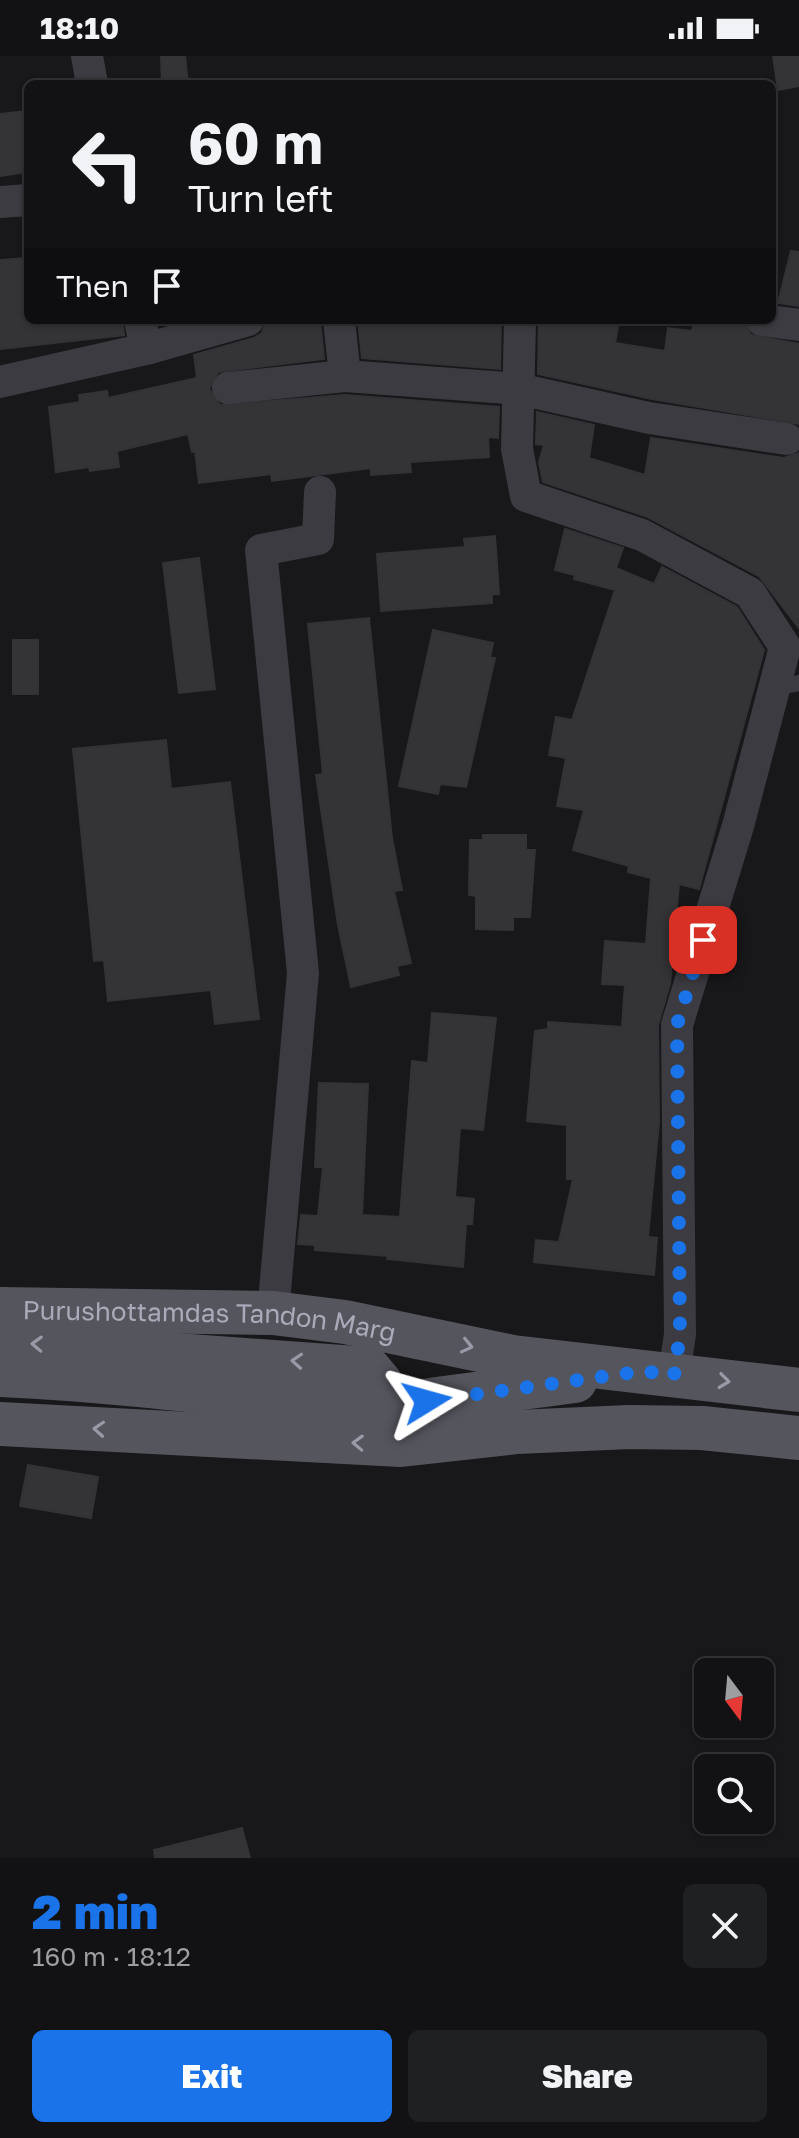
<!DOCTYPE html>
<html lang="en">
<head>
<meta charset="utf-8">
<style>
	body { margin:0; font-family:"Golos Text",sans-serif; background:#1f2022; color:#f1f3f6; height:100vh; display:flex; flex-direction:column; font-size:30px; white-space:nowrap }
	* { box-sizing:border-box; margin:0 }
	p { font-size:26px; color:#9c9ea0 }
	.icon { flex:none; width:44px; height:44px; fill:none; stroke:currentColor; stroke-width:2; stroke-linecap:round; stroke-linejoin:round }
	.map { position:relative; height:1802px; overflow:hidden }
	.drawer { display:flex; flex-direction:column; background:#121214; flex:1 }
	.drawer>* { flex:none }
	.banner { position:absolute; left:24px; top:24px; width:752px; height:244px; border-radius:12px; box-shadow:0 2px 6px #0004,0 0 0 2px #313234; background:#121214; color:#f1f3f6; overflow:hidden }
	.needle { width:52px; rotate:164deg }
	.tools { position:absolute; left:694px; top:1602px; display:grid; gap:16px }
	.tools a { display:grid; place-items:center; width:80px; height:80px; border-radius:12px; background:#121214; box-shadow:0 2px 6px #0004,0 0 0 2px #313234; font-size:40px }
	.pin { position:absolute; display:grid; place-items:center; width:68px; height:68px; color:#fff; margin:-34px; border-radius:16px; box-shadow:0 4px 12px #0006 }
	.me { position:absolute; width:88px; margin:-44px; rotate:82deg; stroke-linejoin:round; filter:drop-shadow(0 0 6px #0008) }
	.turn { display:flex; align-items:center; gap:28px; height:168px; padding:0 32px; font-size:36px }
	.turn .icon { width:104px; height:104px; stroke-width:2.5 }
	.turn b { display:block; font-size:56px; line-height:68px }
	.then { display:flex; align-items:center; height:76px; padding:0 32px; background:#0003; gap:16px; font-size:30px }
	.round { display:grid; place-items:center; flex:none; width:84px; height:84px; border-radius:12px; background:#1f2022 }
	.overview { display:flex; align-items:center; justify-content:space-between; height:136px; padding:0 32px }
	h1 { font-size:48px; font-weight:800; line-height:60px; color:#1a73e8 }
	.primary-button { display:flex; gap:16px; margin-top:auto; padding:16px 32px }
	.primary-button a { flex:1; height:92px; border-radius:12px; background:#1a73e8; color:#fff; font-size:32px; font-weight:800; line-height:92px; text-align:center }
	.primary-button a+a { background:#1f2022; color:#f1f3f6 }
	.status { display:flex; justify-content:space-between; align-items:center; height:56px; padding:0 40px; background:#121214; direction:ltr }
	.status svg { height:22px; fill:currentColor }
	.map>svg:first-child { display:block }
</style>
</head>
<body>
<div class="status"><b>18:10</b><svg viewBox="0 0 49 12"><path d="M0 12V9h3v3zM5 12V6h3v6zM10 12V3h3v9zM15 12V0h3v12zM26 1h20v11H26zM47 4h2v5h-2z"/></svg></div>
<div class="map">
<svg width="799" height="1802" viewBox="0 0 799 1802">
	<rect width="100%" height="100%" fill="#18181a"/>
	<path fill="#343336" stroke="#333236" stroke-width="2" d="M161,0H185L188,28H162Z
		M773,0H799V30L778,34Z
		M26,55L28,116L0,120V58Z
		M791,195L799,196V250L778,247Z
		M28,202V264H122L124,279L0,293V204Z
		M266,264H294V268L320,264L324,303L218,316L209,333L220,349L345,339L499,351L498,382L488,381L489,401L410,406L411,416L371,419V412L272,425L271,418L199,427L195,395L192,396L188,378L117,395L119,411L90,415L89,411L56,416L49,351L80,346L79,339L107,335L108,342L197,322L194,299L254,282L262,277Z
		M358,264H501L500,313L362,302Z
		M539,264H619L615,287L665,295L668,272L692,275L694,264H743L751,279L799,288V368L652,343L538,318Z
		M537,356L594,369L589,402L645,419L651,382L784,402L799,397V572L759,520L648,461L543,426L539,406L544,389L536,388Z
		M565,473L623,492L616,512L654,528L662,511L737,551L764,594L699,833L679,828L670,928L658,969L659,1066L648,1181L657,1182L654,1219L534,1206L536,1184L559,1186L573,1123H567V1069L527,1065L535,975L548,973V966L622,971L625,929L602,928L605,885L646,888L651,822L628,816L629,810L573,794L584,754L557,750L566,702L549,699L556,661L572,664L615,534L574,523L575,519L555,514Z
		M495,480L499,538H492V547L381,555L377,498L465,491L464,483Z
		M199,502L215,633L179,637L163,507Z
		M369,562L392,782L402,834L394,835L411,907L397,910L399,919L351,931L338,869L316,719L323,718L308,568Z
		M433,574L493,587L490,602H495L466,731L440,728L438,738L399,730Z
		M13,584H38V638H13Z
		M166,684L171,733L230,726L259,963L215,968L211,934L108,945L104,904L94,905L73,693Z
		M483,779H526V794H535L530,861H513V874L476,873V840L469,839L470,784H483Z
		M432,957L496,962L483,1074L460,1072L455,1141L474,1143L472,1168H466L463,1211L387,1203L388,1200L315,1194V1189L298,1188L301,1159L318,1160L323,1111H315L319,1027L368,1028L362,1159L400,1161L412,1005L428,1007Z
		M28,1409L98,1421L91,1462L20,1450Z
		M242,1772L250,1802H155L154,1794Z"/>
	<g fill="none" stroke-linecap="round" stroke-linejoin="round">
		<path stroke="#3b3b41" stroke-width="16" d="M774,632L799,627"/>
		<path stroke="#3b3b41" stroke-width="32" d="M87,0L92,28
			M0,146L28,144
			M339,264L345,320
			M520,264L517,393L526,440L642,479L750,537L785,591L738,770L677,969L680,1278L674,1320
			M762,264L799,269
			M146,293L248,264
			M0,326L146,293L140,264
			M228,332L345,320L519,333L649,362L787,383
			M273,1257L303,917L261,494L318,483L320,436"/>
		<g stroke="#55555e" stroke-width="44">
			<path id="s1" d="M0,1253L273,1257L345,1266L513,1301L799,1334"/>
			<path d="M0,1286L369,1313L380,1326L376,1348L356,1354"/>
			<path d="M0,1319C157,1326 311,1351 467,1361"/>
			<path d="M429,1344L575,1325"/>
			<path d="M0,1368L401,1389L517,1376L629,1371L702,1372L799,1382"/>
		</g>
	</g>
	<defs><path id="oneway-chevron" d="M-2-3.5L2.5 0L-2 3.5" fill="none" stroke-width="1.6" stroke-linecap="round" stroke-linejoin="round" transform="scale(2)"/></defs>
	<g stroke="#999aa8">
		<use href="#oneway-chevron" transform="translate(37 1288) rotate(-178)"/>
		<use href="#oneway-chevron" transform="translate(467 1290) rotate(13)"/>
		<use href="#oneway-chevron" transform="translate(297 1305) rotate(-176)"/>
		<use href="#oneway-chevron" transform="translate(724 1325) rotate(7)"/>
		<use href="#oneway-chevron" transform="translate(99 1373) rotate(-176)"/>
		<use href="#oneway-chevron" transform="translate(358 1387) rotate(-178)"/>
	</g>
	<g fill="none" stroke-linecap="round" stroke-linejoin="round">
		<path stroke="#1a73e8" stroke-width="14" stroke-dasharray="0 25.2" d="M427,1345L644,1315L674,1320L680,1278L677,969L703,884"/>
	</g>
	<g text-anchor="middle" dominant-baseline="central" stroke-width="8" stroke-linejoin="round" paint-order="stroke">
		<g font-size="26" fill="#aaabba" stroke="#131315">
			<text stroke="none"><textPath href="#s1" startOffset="210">Purushottamdas Tandon Marg</textPath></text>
		</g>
	</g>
</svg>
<div class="tools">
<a><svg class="needle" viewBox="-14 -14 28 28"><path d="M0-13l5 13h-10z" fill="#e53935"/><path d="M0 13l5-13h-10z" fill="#9c9ea0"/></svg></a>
<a><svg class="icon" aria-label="search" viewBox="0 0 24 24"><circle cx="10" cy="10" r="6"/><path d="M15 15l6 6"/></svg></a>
</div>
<div class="pin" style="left:703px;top:884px;background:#d93025"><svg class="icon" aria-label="arrive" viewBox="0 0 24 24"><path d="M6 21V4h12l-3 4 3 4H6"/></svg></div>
<svg class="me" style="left:427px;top:1345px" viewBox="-20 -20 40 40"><path d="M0-17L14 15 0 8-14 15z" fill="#1a73e8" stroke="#fff" stroke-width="4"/></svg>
<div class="banner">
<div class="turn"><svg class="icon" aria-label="left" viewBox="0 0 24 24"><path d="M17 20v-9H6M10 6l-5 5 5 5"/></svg><div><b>60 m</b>Turn left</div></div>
<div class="then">Then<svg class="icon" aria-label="arrive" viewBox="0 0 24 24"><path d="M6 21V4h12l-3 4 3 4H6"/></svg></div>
</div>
</div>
<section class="drawer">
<div class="overview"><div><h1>2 min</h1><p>160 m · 18:12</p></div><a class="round"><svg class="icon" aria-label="close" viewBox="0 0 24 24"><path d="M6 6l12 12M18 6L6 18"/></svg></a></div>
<div class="primary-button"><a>Exit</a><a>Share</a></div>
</section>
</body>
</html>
